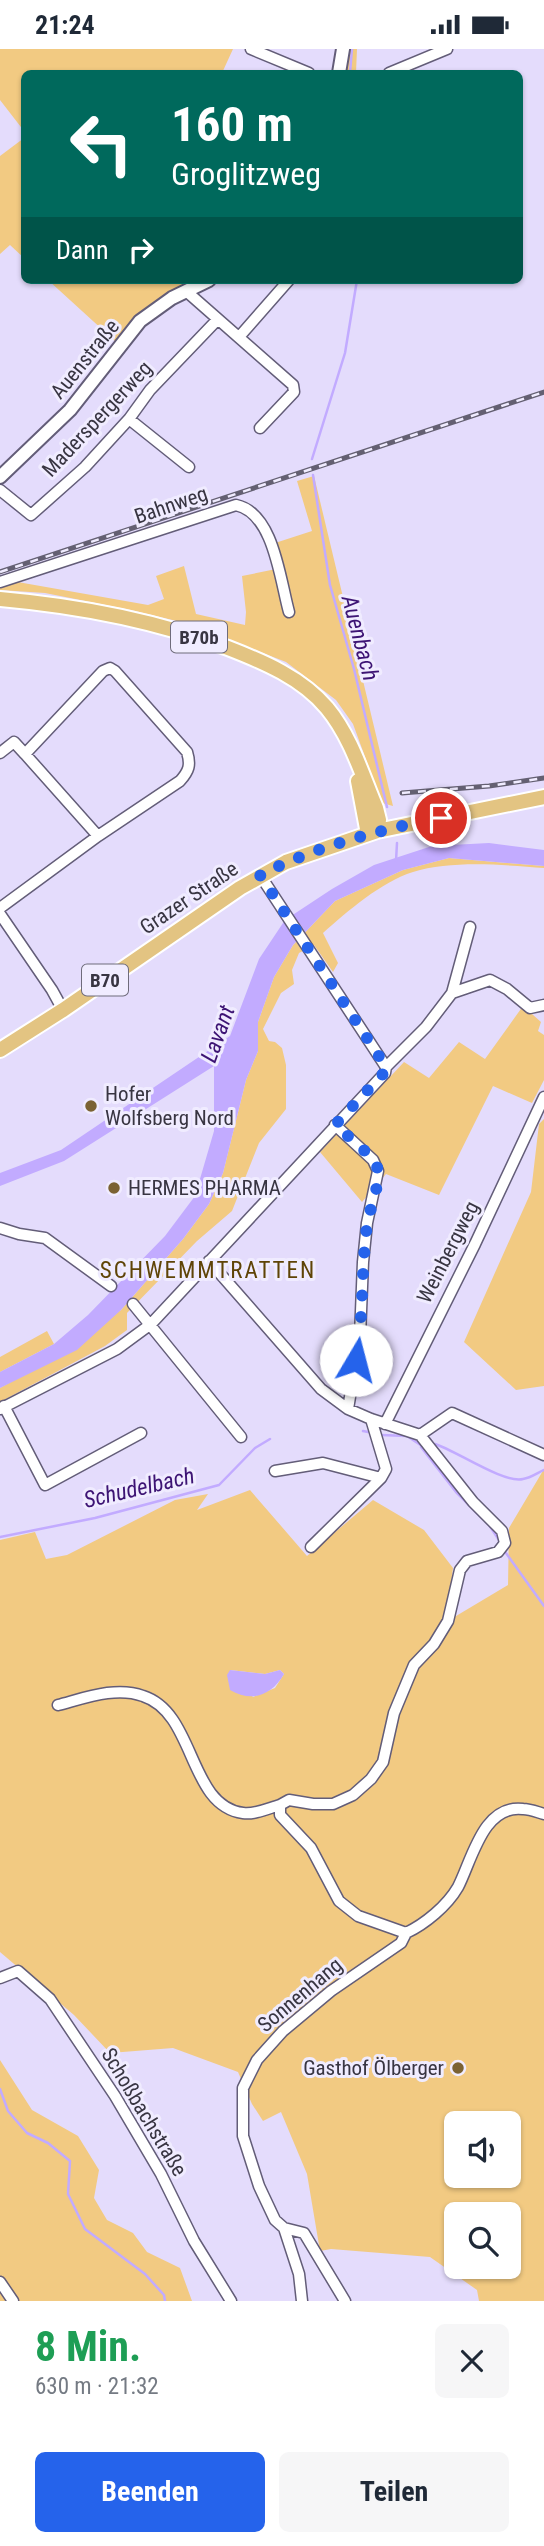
<!DOCTYPE html>
<html lang="de">
<head>
<meta charset="utf-8">
<style>
	body { margin:0; font-family:"Roboto Condensed",sans-serif; background:#f6f6f7; color:#1f2937; height:100vh; display:flex; flex-direction:column; font-size:26px; white-space:nowrap }
	* { box-sizing:border-box; margin:0 }
	p { font-size:23px; color:#747a83 }
	.icon { flex:none; width:38px; height:38px; fill:none; stroke:currentColor; stroke-width:2; stroke-linecap:round; stroke-linejoin:round }
	.map { position:relative; height:2252px; overflow:hidden }
	.panel { display:flex; flex-direction:column; background:#fff; flex:1 }
	.panel>* { flex:none }
	.top-card { position:absolute; left:21px; top:21px; width:502px; height:214px; border-radius:10px; box-shadow:0 2px 5px #0004; background:#00695c; color:#fff; overflow:hidden }
	.tools { position:absolute; left:444px; top:2062px; display:grid; gap:14px }
	.tools a { display:grid; place-items:center; width:77px; height:77px; border-radius:10px; background:#fff; box-shadow:0 2px 5px #0004; font-size:35px }
	.pin { position:absolute; display:grid; place-items:center; width:60px; height:60px; color:#fff; margin:-30px; border:4px solid #fff; border-radius:50%; box-shadow:0 2px 7px #0007 }
	.me { position:absolute; width:77px; margin:-38px; rotate:8deg; stroke-linejoin:round; filter:drop-shadow(0 0 5px #0008) }
	.turn { display:flex; align-items:center; gap:24px; height:147px; padding:0 35px; font-size:32px }
	.turn .icon { width:91px; height:91px; stroke-width:2.5 }
	.turn b { display:block; font-size:49px; line-height:60px }
	.then { display:flex; align-items:center; height:66px; padding:0 35px; background:#0003; gap:14px; font-size:26px }
	.round { display:grid; place-items:center; flex:none; width:74px; height:74px; border-radius:10px; background:#f6f6f7 }
	.overview { display:flex; align-items:center; justify-content:space-between; height:119px; padding:0 35px }
	h1 { font-size:42px; font-weight:700; line-height:52px; color:#1e9e55 }
	.action { display:flex; gap:14px; margin-top:auto; padding:14px 35px }
	.action a { flex:1; height:80px; border-radius:10px; background:#2563eb; color:#fff; font-size:28px; font-weight:700; line-height:80px; text-align:center }
	.action a+a { background:#f6f6f7; color:#1f2937 }
	.status { display:flex; justify-content:space-between; align-items:center; height:49px; padding:0 35px; background:#fff; direction:ltr }
	.status svg { height:19px; fill:currentColor }
	.map>svg:first-child { display:block }
</style>
</head>
<body>
<div class="status"><b>21:24</b><svg viewBox="0 0 49 12"><path d="M0 12V9h3v3zM5 12V6h3v6zM10 12V3h3v9zM15 12V0h3v12zM26 1h20v11H26zM47 4h2v5h-2z"/></svg></div>
<div class="map">
<svg width="544" height="2252" viewBox="0 0 544 2252">
	<rect width="100%" height="100%" fill="#e4dcfc"/>
	<path fill="#f2ca82" fill-rule="evenodd" d="M0,0H233L222,24H24V82L0,51Z
		M349,0H357L356,24H346Z
		M24,89V209L10,196L0,205V107Z
		M48,231H194L152,255L116,293Z
		M314,427L393,757L382,754L353,675L336,651L286,613L189,575L131,561L45,544L0,541V537L12,532L148,556L164,550L156,527L184,517L196,565L245,576L246,563L242,527L281,519L275,494L312,482L297,432Z
		M449,809L544,817V819C505,816 451,811 413,823C381,833 348,862 323,884L338,914L333,923L314,896L299,904L292,921L294,935L281,944L263,980L269,992L275,993L282,999L286,1016V1060L259,1094L232,1162L197,1192L127,1264V1281L105,1297L0,1353V1339L23,1326L121,1261L183,1190L209,1155L223,1124L246,1031L258,1002V973L274,928L293,896L335,852L403,821Z
		M523,957L541,973L538,982L544,986V1031L532,1054L493,1037L439,1146L386,1125L362,1153L320,1103L404,1013L429,1029L459,993L485,1010Z
		M544,1070V1337L516,1341L464,1293L531,1143L539,1075Z
		M47,1282L54,1295L0,1323V1308Z
		M544,1420V2252H479L477,2241L430,2208L331,2200L320,2202L307,2125L281,2063L263,2072L252,2055L238,2023L173,1999L110,2004L74,1966L0,1903V1491L35,1483L46,1510L67,1506L175,1451L208,1445L197,1461L250,1441L307,1507L373,1451L424,1481L453,1519L446,1573L508,1536L509,1479ZM230,1621L265,1625L280,1621L284,1625L275,1639L253,1648ZM457,2074H509V2126H457ZM457,2165H509V2217H457Z
		M0,2011L32,2061L78,2087L99,2121L94,2149L107,2171L133,2184L147,2203L180,2219L192,2252H0Z"/>
	<path fill="#c2abff" d="M489,794L544,801V817L449,809L403,821L335,852L293,896L274,928L258,973V1002L246,1031L223,1124L209,1155L183,1190L121,1261L77,1301L0,1339V1323L54,1295L88,1266L165,1187L195,1147L214,1082V1017L64,1112L0,1137V1124L61,1101L230,987L259,910L285,871L332,840L374,816L432,797Z
		M230,1621L265,1625L280,1621L284,1625C272,1646 252,1654 230,1641L227,1626Z"/>
	<g fill="none" stroke-linecap="round" stroke-linejoin="round">
		<path stroke="#c2abff" stroke-width="2.5" d="M350,24L352,0
			M312,410L345,304L357,231
			M313,426L330,536L354,620L387,758
			M396,812L397,794
			M363,1382L368,1383
			M381,1386L407,1387L422,1397
			M435,1395C455,1401 504,1435 523,1430C531,1429 537,1424 544,1421
			M421,1398L456,1443L482,1469
			M489,1476L499,1491
			M0,1488L95,1469L219,1436L255,1399L270,1390
			M506,1504L544,1557
			M0,2040L8,2062L27,2084L48,2094L70,2112L68,2145L85,2180L145,2225L164,2246L165,2252"/>
		<defs>
			<path id="minor" d="M251,0L309,24
				M389,24L447,0
				M186,242L293,336L294,343L260,379
				M239,288L289,231
				M129,370L189,418
				M0,441L31,466L85,418L129,370L150,341L218,270
				M0,533L236,456C274,464 280,531 289,563
				M0,704L14,693L25,705L103,622L110,619L115,622L187,703C191,716 189,722 180,732L98,787L0,859
				M25,705L98,787
				M0,865L52,941L63,961
				M452,944L490,931L507,940L530,959L544,956
				M386,1018L426,978L452,944L470,878
				M335,1076L373,1111L378,1122L367,1174L363,1213L360,1287L348,1360
				M0,1179L19,1185L45,1189L111,1237
				M209,1212L321,1340L348,1360L371,1370L420,1386L473,1453L502,1482L505,1494L498,1503L467,1512L460,1521L448,1572L434,1595L414,1616L394,1664L383,1713L371,1730L353,1746L333,1755H313L289,1751L280,1756V1766L311,1799L339,1852L358,1867L406,1884C425,1875 447,1857 458,1838C472,1811 483,1755 523,1760C530,1760 537,1763 544,1765
				M133,1255L241,1388
				M4,1357L45,1436L141,1384
				M0,1360L117,1300L151,1275L385,1024L386,1018L260,826
				M385,1375L475,1195L544,1048
				M420,1386L452,1364L544,1406
				M275,1422L323,1414L381,1429L386,1420L371,1370
				M311,1498L381,1429
				M58,1656C85,1649 116,1637 143,1647C196,1664 188,1757 243,1764C254,1766 269,1759 280,1756
				M0,1929L18,1922L50,1950L115,2047L161,2125L194,2192L231,2252
				M284,2179L304,2184L345,2252
				M0,2233L13,2252
				M302,2252L299,2225L284,2179L275,2171L259,2137L243,2087V2039L257,2011L283,1982L331,1942L401,1894L406,1884"/>
			<path id="tertiary" d="M339,24L343,0
				M0,428L70,361L140,272L172,249L209,231"/>
			<path id="primary" d="M0,550C79,557 154,571 228,599C264,613 302,629 327,659C351,688 362,726 376,759L379,771L377,782
				M358,732L368,785
				M0,1001L63,961L240,839L286,813L377,782L544,748"/>
		</defs>
		<use href="#minor" stroke="#635d78" stroke-width="13"/>
		<use href="#tertiary" stroke="#635d78" stroke-width="16"/>
		<use href="#primary" stroke="#fff" stroke-width="18"/>
		<use href="#minor" stroke="#fff" stroke-width="10"/>
		<use href="#tertiary" stroke="#fff" stroke-width="12"/>
		<use href="#primary" stroke="#e3c482" stroke-width="14"/>
		<defs>
			<path id="rail" d="M0,523L544,343
				M402,744L489,737L544,729"/>
		</defs>
		<use href="#rail" stroke="#646072" stroke-width="5"/>
		<use href="#rail" stroke="#f0ecff" stroke-width="2.5" stroke-dasharray="8" stroke-linecap="butt"/>
	</g>
	<g fill="none" stroke-linecap="round" stroke-linejoin="round">
		<path stroke="#2563eb" stroke-width="12" stroke-dasharray="0 21.6" d="M356,1311C364,1266 361,1221 367,1176C369,1161 382,1132 377,1118C373,1106 346,1086 335,1076L384,1024L386,1018L260,826C318,797 378,781 441,769"/>
	</g>
	<g fill="#7b6233" stroke="#f0ecff" stroke-width="2.5">
		<circle cx="91" cy="1057" r="7"/>
		<circle cx="114" cy="1139" r="7"/>
		<circle cx="458" cy="2019" r="7"/>
	</g>
	<g text-anchor="middle" dominant-baseline="central" stroke-width="6" stroke-linejoin="round" paint-order="stroke">
		<g fill="#f0ecff" stroke="#6f6c7b" stroke-width="2">
			<rect x="171" y="572.5" width="56" height="31" rx="5"/>
			<rect x="82" y="915.5" width="46" height="31" rx="5"/>
		</g>
		<g font-size="19" font-weight="bold" fill="#383542">
			<text x="199" y="588">B70b</text>
			<text x="105" y="931">B70</text>
		</g>
		<g font-size="21" fill="#383542" stroke="#f0ecff">
			<text transform="translate(85 310) rotate(-51)">Auenstraße</text>
			<text transform="translate(97 370) rotate(-47)">Maderspergerweg</text>
			<text transform="translate(171 456) rotate(-19)">Bahnweg</text>
			<text transform="translate(189 849) rotate(-34)">Grazer Straße</text>
			<text transform="translate(448 1203) rotate(-63)">Weinbergweg</text>
			<text transform="translate(300 1946) rotate(-40)">Sonnenhang</text>
			<text transform="translate(144 2063) rotate(59)">Schoßbachstraße</text>
		</g>
		<g font-size="21" fill="#383542" stroke="#f0ecff" text-anchor="start">
			<text x="105" y="1045">Hofer<tspan x="105" dy="24">Wolfsberg Nord</tspan></text>
			<text x="128" y="1139">HERMES PHARMA</text>
			<text x="444" y="2019" text-anchor="end">Gasthof Ölberger</text>
		</g>
		<g font-size="23" font-style="italic" fill="#3d1474" stroke="#f0ecff">
			<text transform="translate(360 589) rotate(75)">Auenbach</text>
			<text transform="translate(218 985) rotate(-70)">Lavant</text>
			<text transform="translate(139 1439) rotate(-13)">Schudelbach</text>
		</g>
		<g font-size="23" letter-spacing="2" fill="#5f4407" stroke="#f0ecff">
			<text x="208" y="1221">SCHWEMMTRATTEN</text>
		</g>
	</g>
</svg>
<div class="tools">
<a><svg class="icon" aria-label="sound" viewBox="0 0 24 24"><path d="M4 9h4l5-4v14l-5-4H4zM17 9q2 3 0 6"/></svg></a>
<a><svg class="icon" aria-label="search" viewBox="0 0 24 24"><circle cx="10" cy="10" r="6"/><path d="M15 15l6 6"/></svg></a>
</div>
<div class="pin" style="left:441px;top:769px;background:#d93025"><svg class="icon" aria-label="arrive" viewBox="0 0 24 24"><path d="M6 21V4h12l-3 4 3 4H6"/></svg></div>
<svg class="me" style="left:356px;top:1311px" viewBox="-20 -20 40 40"><circle r="19" fill="#fff"/><path d="M0-13L10 11 0 6-10 11z" fill="#2563eb"/></svg>
<div class="top-card">
<div class="turn"><svg class="icon" aria-label="left" viewBox="0 0 24 24"><path d="M17 20v-9H6M10 6l-5 5 5 5"/></svg><div><b>160 m</b>Groglitzweg</div></div>
<div class="then">Dann<svg class="icon" aria-label="right" viewBox="0 0 24 24"><path d="M7 20v-9h11M14 6l5 5-5 5"/></svg></div>
</div>
</div>
<section class="panel">
<div class="overview"><div><h1>8 Min.</h1><p>630 m · 21:32</p></div><a class="round"><svg class="icon" aria-label="close" viewBox="0 0 24 24"><path d="M6 6l12 12M18 6L6 18"/></svg></a></div>
<div class="action"><a>Beenden</a><a>Teilen</a></div>
</section>
</body>
</html>
